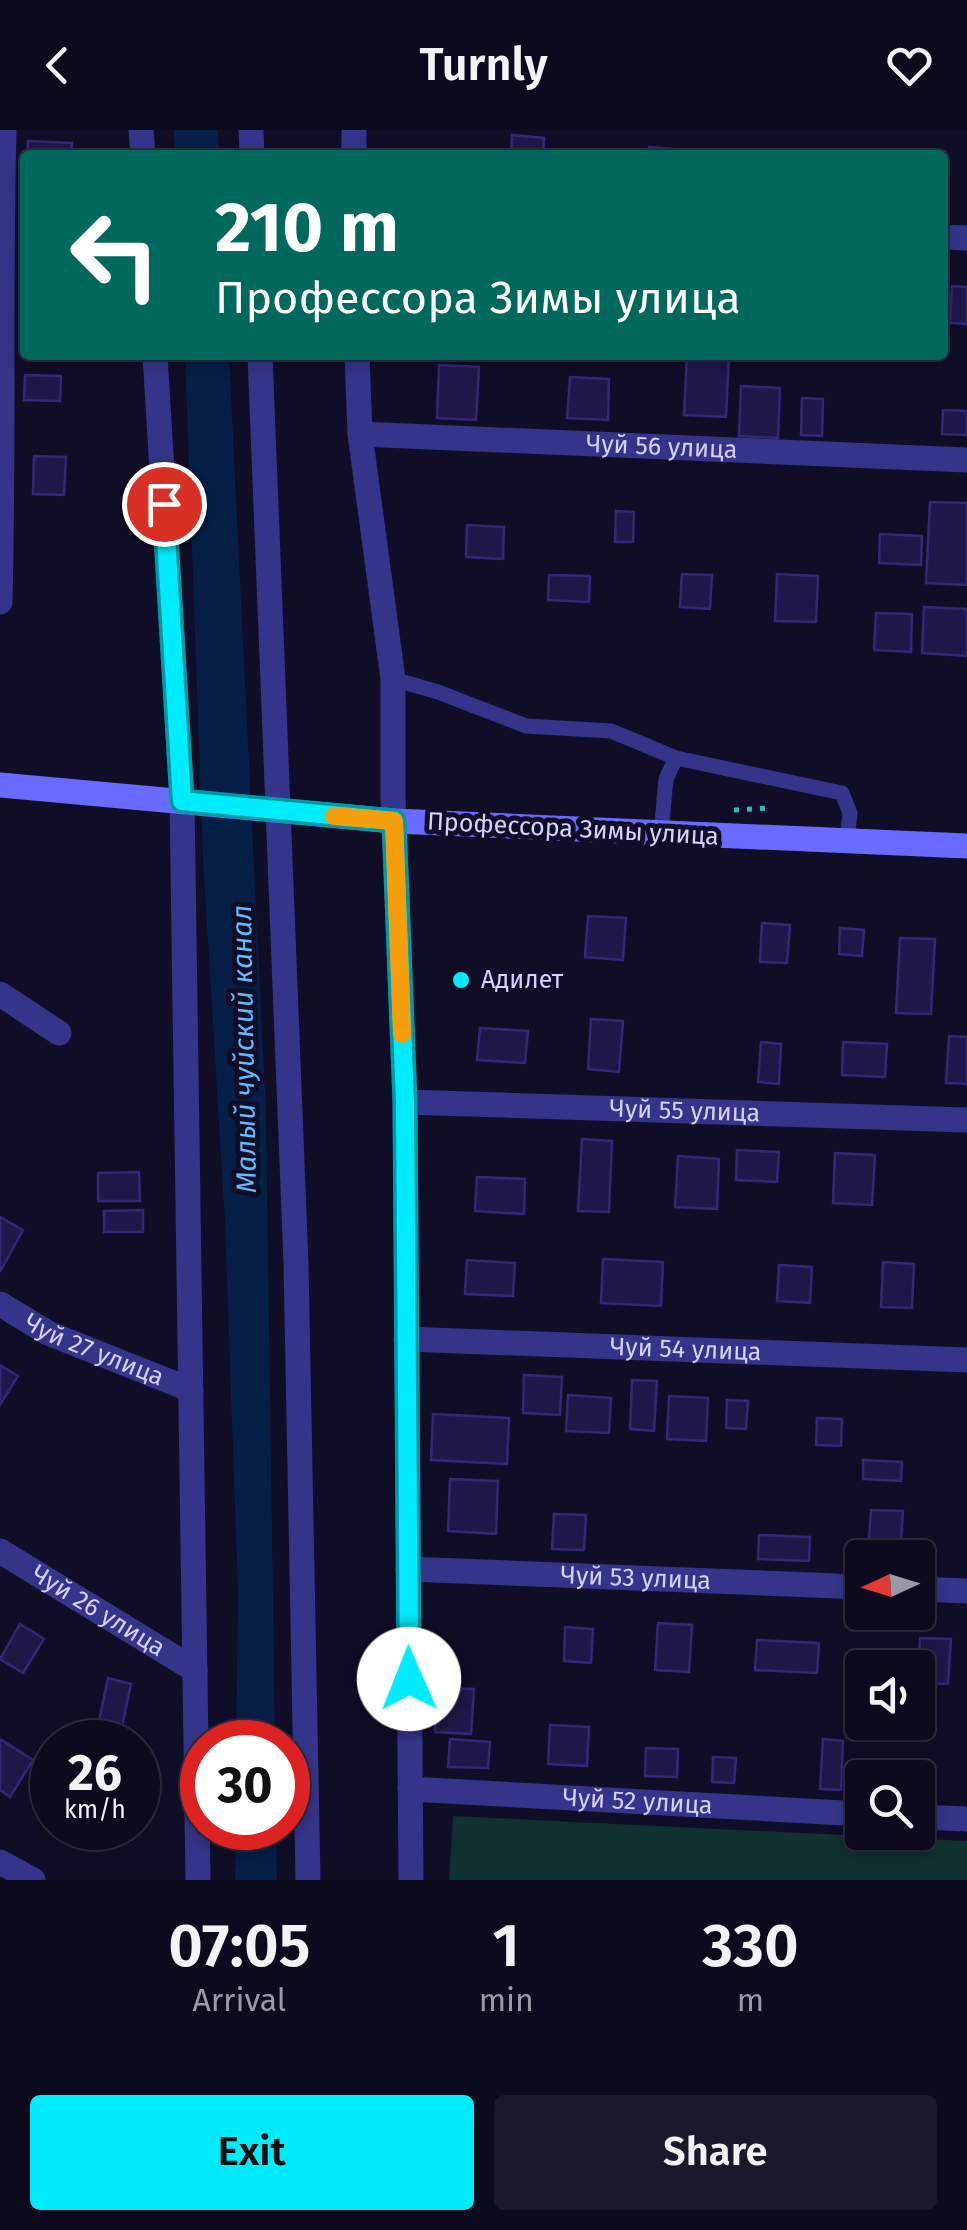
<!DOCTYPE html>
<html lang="en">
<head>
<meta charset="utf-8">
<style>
	body { margin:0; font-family:"Fira Sans",sans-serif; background:#1a182a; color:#f1f3f6; height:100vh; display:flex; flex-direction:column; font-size:38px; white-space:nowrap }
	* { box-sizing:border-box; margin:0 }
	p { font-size:32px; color:#9a9aa4 }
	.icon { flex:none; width:55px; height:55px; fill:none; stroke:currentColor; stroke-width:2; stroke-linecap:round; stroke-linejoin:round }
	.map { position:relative; height:1750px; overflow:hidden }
	.panel { display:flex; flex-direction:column; background:#0c0a1d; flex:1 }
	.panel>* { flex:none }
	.banner { position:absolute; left:20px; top:20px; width:928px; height:210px; border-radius:10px; box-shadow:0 5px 15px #0003,0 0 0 2px #2c2b3b; background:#00695c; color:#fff; overflow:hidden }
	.needle { width:65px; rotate:266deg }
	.tools { position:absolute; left:845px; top:1410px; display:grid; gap:20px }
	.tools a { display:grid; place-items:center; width:90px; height:90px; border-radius:10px; background:#0c0a1d; box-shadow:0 5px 15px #0003,0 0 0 2px #2c2b3b; font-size:50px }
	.speed { position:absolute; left:30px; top:1590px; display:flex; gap:20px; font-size:50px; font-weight:700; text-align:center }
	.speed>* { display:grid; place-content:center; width:130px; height:130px; border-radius:50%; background:#0c0a1d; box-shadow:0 5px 15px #0003,0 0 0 2px #2c2b3b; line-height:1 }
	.speed small { font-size:25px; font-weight:400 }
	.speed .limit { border:15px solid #d22; background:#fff; color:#111 }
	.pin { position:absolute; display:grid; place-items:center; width:85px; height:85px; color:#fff; margin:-42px; border:5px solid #fff; border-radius:50%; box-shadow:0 2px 10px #0007 }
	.me { position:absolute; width:110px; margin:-55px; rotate:359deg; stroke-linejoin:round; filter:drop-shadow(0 0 8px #0008) }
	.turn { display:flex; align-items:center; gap:35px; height:210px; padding:0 30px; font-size:45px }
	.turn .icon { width:130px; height:130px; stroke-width:2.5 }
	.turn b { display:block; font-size:70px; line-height:85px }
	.eta { display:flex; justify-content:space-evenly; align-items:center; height:170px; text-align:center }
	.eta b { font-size:60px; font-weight:600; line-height:70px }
	.action { display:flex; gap:20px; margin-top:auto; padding:20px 30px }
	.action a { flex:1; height:115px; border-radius:10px; background:#00ecfd; color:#111; font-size:40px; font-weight:600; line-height:115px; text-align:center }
	.action a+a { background:#1a182a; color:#f1f3f6 }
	header { display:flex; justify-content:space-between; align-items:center; height:130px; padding:0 30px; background:#0c0a1d; font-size:45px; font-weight:600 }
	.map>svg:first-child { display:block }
</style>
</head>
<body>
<header><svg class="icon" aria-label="back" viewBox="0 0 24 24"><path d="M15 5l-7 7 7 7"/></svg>Turnly<svg class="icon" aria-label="heart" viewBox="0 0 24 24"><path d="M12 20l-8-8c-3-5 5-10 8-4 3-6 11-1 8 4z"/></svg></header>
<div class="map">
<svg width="967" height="1750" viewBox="0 0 967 1750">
	<rect width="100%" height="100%" fill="#100d27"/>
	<path fill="#0f312f" d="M453,1686L967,1711V1750H449Z"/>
	<path fill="#051f47" d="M174,0H218L219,25H175Z
		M185,225H229L266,983L275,1612H236L238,1463L225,1092L203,728Z
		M236,1698H276L277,1750H235Z"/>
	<path fill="#201749" stroke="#342777" stroke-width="2.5" d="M512,5L544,8L543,25H511Z
		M28,11L72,13L71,25H27Z
		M649,17L694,21V25H648Z
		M952,156L967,157V194L950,193Z
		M687,225H729L726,287L684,285Z
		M439,235L479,237L476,290L437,288Z
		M25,245L61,246L60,271L24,270Z
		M570,247L609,249L608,290L567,288Z
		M741,256L780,258L778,308L739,306Z
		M802,268L823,269L822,306L801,305Z
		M943,280L967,281V305L942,304Z
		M34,326L66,327L64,365L33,364Z
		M930,372L967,373V455L926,453Z
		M616,381L634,382L633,412H615Z
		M467,395L504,397L503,429L466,427Z
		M880,404L922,406L921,435L879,433Z
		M682,444L712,445L710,479L680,477Z
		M777,444L818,446L816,492L775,491Z
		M549,445L590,446L589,472L548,470Z
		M924,477L967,479V526L922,523Z
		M876,483L912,484L911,522L874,520Z
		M588,786L626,788L623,830L585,827Z
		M762,793L790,795L787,833L760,832Z
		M840,798L864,800L862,826L839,824Z
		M900,808L935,809L931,884L896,883Z
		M591,889L623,891L619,942L588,939Z
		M480,898L528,901L525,933L477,930Z
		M949,906L967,907V954L946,953Z
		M761,912L781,914L779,954L758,952Z
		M843,912L887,914L885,947L842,945Z
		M582,1009L612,1011L609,1082L578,1081Z
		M737,1020L779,1022L777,1052L736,1050Z
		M835,1023L875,1025L872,1075L833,1073Z
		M678,1026L719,1029L717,1079L675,1077Z
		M139,1042L140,1071H98V1043Z
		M477,1047L525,1049L524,1084L475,1081Z
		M143,1080V1102H104V1081Z
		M0,1087L23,1100L0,1142Z
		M603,1129L663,1132L661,1176L601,1173Z
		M467,1130L515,1133L513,1166L465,1164Z
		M883,1132L914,1134L912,1178L881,1177Z
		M779,1135L812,1137L810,1173L777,1171Z
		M0,1235L18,1246L0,1275Z
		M524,1245L562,1247L560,1285L523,1283Z
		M632,1250L657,1251L654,1301L630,1299Z
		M568,1265L611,1268L609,1303L566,1301Z
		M669,1266L708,1268L706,1311L667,1309Z
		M727,1270L748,1271L746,1299L726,1298Z
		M433,1284L509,1288L507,1334L431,1330Z
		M817,1288L842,1289L841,1316L816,1315Z
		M863,1330L902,1332L901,1351L863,1349Z
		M450,1349L498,1351L496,1404L448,1401Z
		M871,1380L903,1381L900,1426L868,1424Z
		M554,1384L586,1385L584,1420L552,1419Z
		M759,1405L810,1407L809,1431L758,1429Z
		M658,1493L692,1495L689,1542L655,1540Z
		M20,1494L44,1509L23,1543L0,1529Z
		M565,1497L593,1499L591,1533L564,1531Z
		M920,1508L951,1509L948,1554L918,1553Z
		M757,1510L819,1513L817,1543L755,1540Z
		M108,1548L131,1554L122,1597L99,1591Z
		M437,1558L474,1559L471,1604L435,1602Z
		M550,1595L589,1597L587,1636L548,1634Z
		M0,1609L33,1630L10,1667L0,1660Z
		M450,1609L490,1612L488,1638L448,1637Z
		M823,1609L843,1611L841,1660L820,1659Z
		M646,1618L678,1619L677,1647L645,1646Z
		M713,1627L736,1628L734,1653L712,1652Z"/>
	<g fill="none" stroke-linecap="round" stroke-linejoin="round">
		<path stroke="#24c1b3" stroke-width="5" stroke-dasharray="5 8" stroke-linecap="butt" d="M734,680L768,678"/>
		<path stroke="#34348a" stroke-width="15" d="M393,549L438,562L526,596L611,601L676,628L842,663L850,683L847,711
			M661,703L666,649L676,628"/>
		<g stroke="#34348a" stroke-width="25">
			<path d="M141,0L143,25"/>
			<path d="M251,0L252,25"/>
			<path d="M354,25V0"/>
			<path d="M942,107L967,108"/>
			<path d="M155,225L182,671L198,1750"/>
			<path d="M260,225L296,1133L308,1750"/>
			<path d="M357,225L360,304L393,549V667L405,972L411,1750"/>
			<path id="s1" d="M360,304L967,330"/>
			<path d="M0,472C4,315 0,157 4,0"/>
			<path d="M0,864L59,903"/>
			<path id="s2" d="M405,972L967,990"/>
			<path id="s3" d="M0,1174L48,1203L191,1260"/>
			<path id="s4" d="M406,1209L967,1230"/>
			<path id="s5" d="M0,1421L195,1540"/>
			<path id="s6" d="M408,1439L862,1457"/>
			<path d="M918,1459L967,1461"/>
			<path id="s7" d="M410,1659L862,1684"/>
			<path d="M918,1687L967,1689"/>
			<path d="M0,1732L33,1750"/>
		</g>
		<path stroke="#696aff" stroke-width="25" d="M0,655L394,691L967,716"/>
	</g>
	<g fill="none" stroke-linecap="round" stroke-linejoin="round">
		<defs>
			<path id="route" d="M164,374L182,671L394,691L405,972L409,1549"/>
		</defs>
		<use href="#route" stroke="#0099a4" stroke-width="25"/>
		<use href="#route" stroke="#00ecfd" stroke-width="18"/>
		<path stroke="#f59e0b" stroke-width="18" d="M334,686L394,691L402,904"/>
	</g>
	<circle fill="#00ecfd" stroke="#100d27" stroke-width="4" cx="461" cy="850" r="10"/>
	<g text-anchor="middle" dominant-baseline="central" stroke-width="10" stroke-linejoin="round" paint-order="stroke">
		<g font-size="25" fill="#d6d2ff" stroke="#100d27">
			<text stroke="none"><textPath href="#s1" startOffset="302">Чуй 56 улица</textPath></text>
			<text transform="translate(573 699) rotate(3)">Профессора Зимы улица</text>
			<text stroke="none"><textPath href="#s2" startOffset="280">Чуй 55 улица</textPath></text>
			<text stroke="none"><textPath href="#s3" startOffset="105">Чуй 27 улица</textPath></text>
			<text stroke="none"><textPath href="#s4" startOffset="280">Чуй 54 улица</textPath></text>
			<text stroke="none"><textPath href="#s6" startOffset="228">Чуй 53 улица</textPath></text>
			<text stroke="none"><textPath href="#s5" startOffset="115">Чуй 26 улица</textPath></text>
			<text stroke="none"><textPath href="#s7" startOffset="228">Чуй 52 улица</textPath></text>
		</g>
		<g font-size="25" fill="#d6d2ff" stroke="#100d27" text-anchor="start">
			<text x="481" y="850">Адилет</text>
		</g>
		<g font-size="28" font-style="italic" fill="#60bbff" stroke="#100d27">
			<text transform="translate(244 919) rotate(-91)">Малый чуйский канал</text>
		</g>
	</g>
</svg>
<div class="tools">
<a><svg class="needle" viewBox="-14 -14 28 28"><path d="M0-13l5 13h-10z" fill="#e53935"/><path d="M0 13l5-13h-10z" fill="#9a9aa4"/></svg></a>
<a><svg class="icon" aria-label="sound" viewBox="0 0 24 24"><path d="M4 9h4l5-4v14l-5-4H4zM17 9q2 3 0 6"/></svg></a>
<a><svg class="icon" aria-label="search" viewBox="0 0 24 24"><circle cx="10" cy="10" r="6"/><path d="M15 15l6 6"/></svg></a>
</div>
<div class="speed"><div>26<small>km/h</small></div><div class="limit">30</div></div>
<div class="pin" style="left:164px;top:374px;background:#d93025"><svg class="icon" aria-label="arrive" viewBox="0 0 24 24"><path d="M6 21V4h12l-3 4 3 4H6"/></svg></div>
<svg class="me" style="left:409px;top:1549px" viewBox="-20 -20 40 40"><circle r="19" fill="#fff"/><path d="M0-13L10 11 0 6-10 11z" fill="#00ecfd"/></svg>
<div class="banner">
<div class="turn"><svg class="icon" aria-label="left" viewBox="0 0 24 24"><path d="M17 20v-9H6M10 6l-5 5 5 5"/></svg><div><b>210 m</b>Профессора Зимы улица</div></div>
</div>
</div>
<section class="panel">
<div class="eta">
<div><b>07:05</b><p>Arrival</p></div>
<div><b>1</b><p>min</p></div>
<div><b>330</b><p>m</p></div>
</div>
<div class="action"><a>Exit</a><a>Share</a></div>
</section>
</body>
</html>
